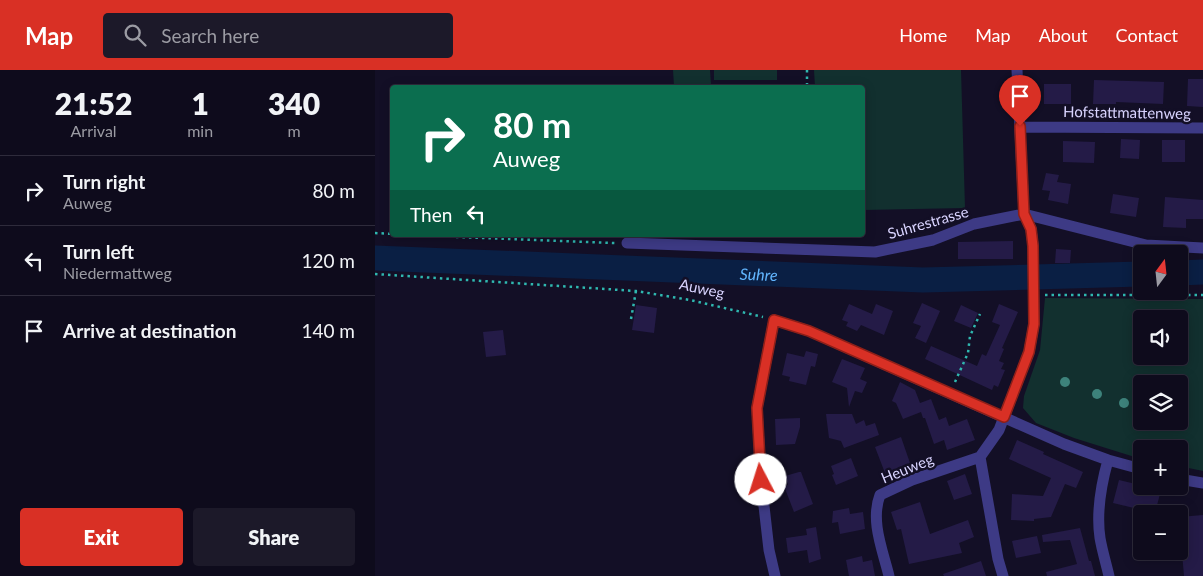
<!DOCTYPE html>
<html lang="en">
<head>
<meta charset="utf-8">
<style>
	body { margin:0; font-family:Lato,sans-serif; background:#1c1929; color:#f1f3f6; height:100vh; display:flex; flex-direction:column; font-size:19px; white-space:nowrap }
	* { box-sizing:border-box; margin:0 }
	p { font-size:16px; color:#9b9ba3 }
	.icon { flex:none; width:28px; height:28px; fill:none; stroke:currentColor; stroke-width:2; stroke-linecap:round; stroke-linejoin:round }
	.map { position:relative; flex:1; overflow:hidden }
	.panel { display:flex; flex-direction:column; background:#0e0b1c; width:375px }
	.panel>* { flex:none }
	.guide { position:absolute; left:15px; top:15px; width:475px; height:152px; border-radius:5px; box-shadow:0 2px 12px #0003,0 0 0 1px #2e2b3b; background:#0b6e4f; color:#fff; overflow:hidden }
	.needle { width:32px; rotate:15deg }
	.tools { position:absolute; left:758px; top:175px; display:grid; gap:10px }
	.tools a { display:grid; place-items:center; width:55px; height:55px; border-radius:5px; background:#0e0b1c; box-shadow:0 2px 12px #0003,0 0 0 1px #2e2b3b; font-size:25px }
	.pin { position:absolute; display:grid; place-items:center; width:42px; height:42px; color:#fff; margin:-51px -21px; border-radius:50% 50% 50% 0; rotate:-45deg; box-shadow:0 0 5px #0007 }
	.pin .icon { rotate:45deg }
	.me { position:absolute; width:55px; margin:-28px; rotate:355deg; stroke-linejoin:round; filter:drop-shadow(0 0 4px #0008) }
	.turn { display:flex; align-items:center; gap:18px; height:105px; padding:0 20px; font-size:22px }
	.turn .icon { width:65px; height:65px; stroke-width:2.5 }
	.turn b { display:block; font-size:35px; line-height:42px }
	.then { display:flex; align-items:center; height:48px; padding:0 20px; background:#0003; gap:10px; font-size:19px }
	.eta { display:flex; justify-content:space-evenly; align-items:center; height:85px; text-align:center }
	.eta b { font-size:30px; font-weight:800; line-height:35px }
	.primary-button { display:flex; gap:10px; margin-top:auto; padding:10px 20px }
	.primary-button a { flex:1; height:58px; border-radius:5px; background:#d93025; color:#fff; font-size:20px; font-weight:800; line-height:58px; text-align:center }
	.primary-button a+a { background:#1c1929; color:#f1f3f6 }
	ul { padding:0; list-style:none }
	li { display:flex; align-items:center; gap:15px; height:70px; padding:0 20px; border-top:1px solid #2e2b3b }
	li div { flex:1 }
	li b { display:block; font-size:19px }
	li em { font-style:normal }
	header { display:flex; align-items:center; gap:30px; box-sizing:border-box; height:70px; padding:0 25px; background:#d93025; color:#fff }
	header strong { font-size:24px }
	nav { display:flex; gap:28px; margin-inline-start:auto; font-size:18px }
	.search { width:350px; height:45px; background:#1c1929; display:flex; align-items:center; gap:12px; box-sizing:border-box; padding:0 18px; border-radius:5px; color:#9b9ba3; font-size:19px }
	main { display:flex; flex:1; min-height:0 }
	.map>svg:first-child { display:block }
</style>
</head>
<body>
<header>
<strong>Map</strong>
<div class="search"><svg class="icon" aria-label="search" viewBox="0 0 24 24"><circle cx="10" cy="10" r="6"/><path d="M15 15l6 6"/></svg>Search here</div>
<nav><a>Home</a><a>Map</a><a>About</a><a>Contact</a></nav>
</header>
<main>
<section class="panel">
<div class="eta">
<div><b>21:52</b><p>Arrival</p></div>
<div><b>1</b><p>min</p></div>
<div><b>340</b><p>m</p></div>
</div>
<ul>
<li><svg class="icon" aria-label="right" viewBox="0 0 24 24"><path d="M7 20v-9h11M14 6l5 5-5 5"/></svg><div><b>Turn right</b><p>Auweg</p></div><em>80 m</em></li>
<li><svg class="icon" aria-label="left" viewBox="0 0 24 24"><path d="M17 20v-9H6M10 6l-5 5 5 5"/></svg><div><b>Turn left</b><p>Niedermattweg</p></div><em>120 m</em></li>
<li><svg class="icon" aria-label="arrive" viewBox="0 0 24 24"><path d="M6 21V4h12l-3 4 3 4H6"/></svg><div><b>Arrive at destination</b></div><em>140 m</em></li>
</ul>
<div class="primary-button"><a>Exit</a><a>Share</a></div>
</section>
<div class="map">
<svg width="828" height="506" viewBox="0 0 828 506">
	<rect width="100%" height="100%" fill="#130f26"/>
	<path fill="#12302f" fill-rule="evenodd" d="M298,0H335L336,15L299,16Z
		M339,0H402V10H339Z
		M439,0H586L590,138L488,140V18L440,17Z
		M670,228L828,229V401L804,396V379H766V389L699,368L661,353L648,338L649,326L665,280ZM766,249H804V286H766ZM766,314H804V351H766Z"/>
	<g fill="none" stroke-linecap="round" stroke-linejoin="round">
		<g stroke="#0a1f44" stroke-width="25">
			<path id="s1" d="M0,188L548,210L766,204"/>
			<path d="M804,203L828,202"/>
		</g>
	</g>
	<path fill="#241b47" d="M813,9H828V37L812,36Z
		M719,10L789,12L788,34L741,32V34H718Z
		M669,14H696V34H669Z
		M746,69L765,70L764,89L745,88Z
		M787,70H810V92H787Z
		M688,71L720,72L719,93L688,92Z
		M671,103L684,105L682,112L696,114L693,134L673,130L675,121L667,120Z
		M738,124L764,128L761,147L735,143Z
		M790,127L828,130V149H811V158L788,157Z
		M638,171V189H583V172Z
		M681,179L696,180L695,193H680Z
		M547,233L565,241L551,273L540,268L546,256L538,253Z
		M474,234L497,244L501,234L518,241L509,265L486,255L482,261L471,256L473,252L467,250Z
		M624,234L643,242L627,278L629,279L624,291L629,293L626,299L630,300L623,317L619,315L617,320L550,289L556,276L602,296L607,284L611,286L625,255L617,252Z
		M261,235L282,238L279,263L257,260Z
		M586,235L603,243L596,258L579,251Z
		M128,260L131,285L111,287L108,262Z
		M431,281L443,284L440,297L436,296L431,315L414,311L415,307L407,305L412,283L429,287Z
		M467,289L490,298L485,309L492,312L487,323L480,321L474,337L472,318L457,312Z
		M525,312L540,320L545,333L556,329L564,350L571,347L574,356L592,349L600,370L572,380L569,370L559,374L550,348H548L546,342L528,349L521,333L517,331Z
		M451,344H477L481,354L489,350L491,356L500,353L504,365L469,378L466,371L454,368Z
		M425,348V357L420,374L401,375L400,349Z
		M526,367L535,393L510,403L500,377Z
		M642,370L669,382L668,384L708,402L701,418L690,414L676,447L659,449V451L636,450L637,424L668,426L676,408L634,389Z
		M476,388L483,406L461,415L457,405L459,404L456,396Z
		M424,402H426L438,434L419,442L409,416L413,415L410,406Z
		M590,404L597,424L579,430L572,411Z
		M744,410L786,420L780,443L738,433Z
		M545,432L555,464L593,450L599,467L584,473L587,483L534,494L526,459L522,460L516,442Z
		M474,438L475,444L488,442L490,459L465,464L463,452L457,453L458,441Z
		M828,445V506H809L804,447Z
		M441,457L446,489L434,493L432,480L413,483L411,468L432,465L431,459Z
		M705,458L714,491H716L720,506H672L671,502L702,494L695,470L668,472L667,465Z
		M662,466L666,483L641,488L637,471Z
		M487,486L488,492L497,490L500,506H474L471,490Z
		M606,491L611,506H569L568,504Z"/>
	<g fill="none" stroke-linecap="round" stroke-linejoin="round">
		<path stroke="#2fb8b0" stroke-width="2.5" stroke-dasharray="2.5 4" stroke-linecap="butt" d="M432,0V18
			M0,163L18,164
			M29,165L240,173
			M0,204L261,221L315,230L388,247
			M670,225H828
			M256,249L261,221
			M580,312L593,283L595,266L605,244"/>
		<path stroke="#3d3a85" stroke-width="11" d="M645,57L828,58
			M252,173L500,182L558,170L599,154L649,144L771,175L828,178
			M605,387L623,489L628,506
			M733,390C726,415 721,441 725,468C727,480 731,493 734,506
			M804,409L828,413
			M400,506L394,480L386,410L382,338L399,250L434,261L689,374L733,390L766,399
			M514,506C508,481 495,451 505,425L537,410L605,387L624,360L654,282L659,254L658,175L656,159L649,144L642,0"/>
	</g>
	<g fill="#3d827b">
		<circle cx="690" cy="312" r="5"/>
		<circle cx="722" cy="324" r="5"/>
		<circle cx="749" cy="333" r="5"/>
	</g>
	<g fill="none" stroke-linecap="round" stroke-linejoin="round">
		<defs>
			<path id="route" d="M386,410L382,338L399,250L434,261L629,347L654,282L659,254L658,176L656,159L649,144L645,56"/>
		</defs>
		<use href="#route" stroke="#8d1f18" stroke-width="12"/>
		<use href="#route" stroke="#d93025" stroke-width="9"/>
	</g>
	<g text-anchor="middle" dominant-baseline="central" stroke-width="5" stroke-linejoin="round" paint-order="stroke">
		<g font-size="15" fill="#d9d4ff" stroke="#130f26">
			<text transform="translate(752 42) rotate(1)">Hofstattmattenweg</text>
			<text transform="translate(553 152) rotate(-16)">Suhrestrasse</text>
			<text transform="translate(327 218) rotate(12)">Auweg</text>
			<text transform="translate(532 398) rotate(-22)">Heuweg</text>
		</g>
		<g font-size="16" font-style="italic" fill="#62b6ff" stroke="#130f26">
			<text stroke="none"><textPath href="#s1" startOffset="384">Suhre</textPath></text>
		</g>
	</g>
</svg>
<div class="tools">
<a><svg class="needle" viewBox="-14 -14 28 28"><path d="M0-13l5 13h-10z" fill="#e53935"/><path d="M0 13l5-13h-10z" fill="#9b9ba3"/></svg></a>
<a><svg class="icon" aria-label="sound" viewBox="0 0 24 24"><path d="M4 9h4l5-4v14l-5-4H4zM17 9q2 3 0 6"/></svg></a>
<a><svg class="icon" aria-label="layers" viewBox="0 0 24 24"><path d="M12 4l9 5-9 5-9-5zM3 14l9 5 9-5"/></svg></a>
<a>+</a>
<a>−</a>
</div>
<div class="pin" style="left:645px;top:56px;background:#d93025"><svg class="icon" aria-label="arrive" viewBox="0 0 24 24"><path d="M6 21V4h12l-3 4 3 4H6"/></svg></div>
<svg class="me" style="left:386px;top:410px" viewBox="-20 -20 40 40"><circle r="19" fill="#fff"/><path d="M0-13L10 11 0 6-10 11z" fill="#d93025"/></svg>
<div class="guide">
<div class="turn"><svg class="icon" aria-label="right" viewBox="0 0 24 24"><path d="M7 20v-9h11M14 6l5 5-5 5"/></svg><div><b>80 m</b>Auweg</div></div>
<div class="then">Then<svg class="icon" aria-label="left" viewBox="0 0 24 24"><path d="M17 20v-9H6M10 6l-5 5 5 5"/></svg></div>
</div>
</div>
</main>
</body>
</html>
